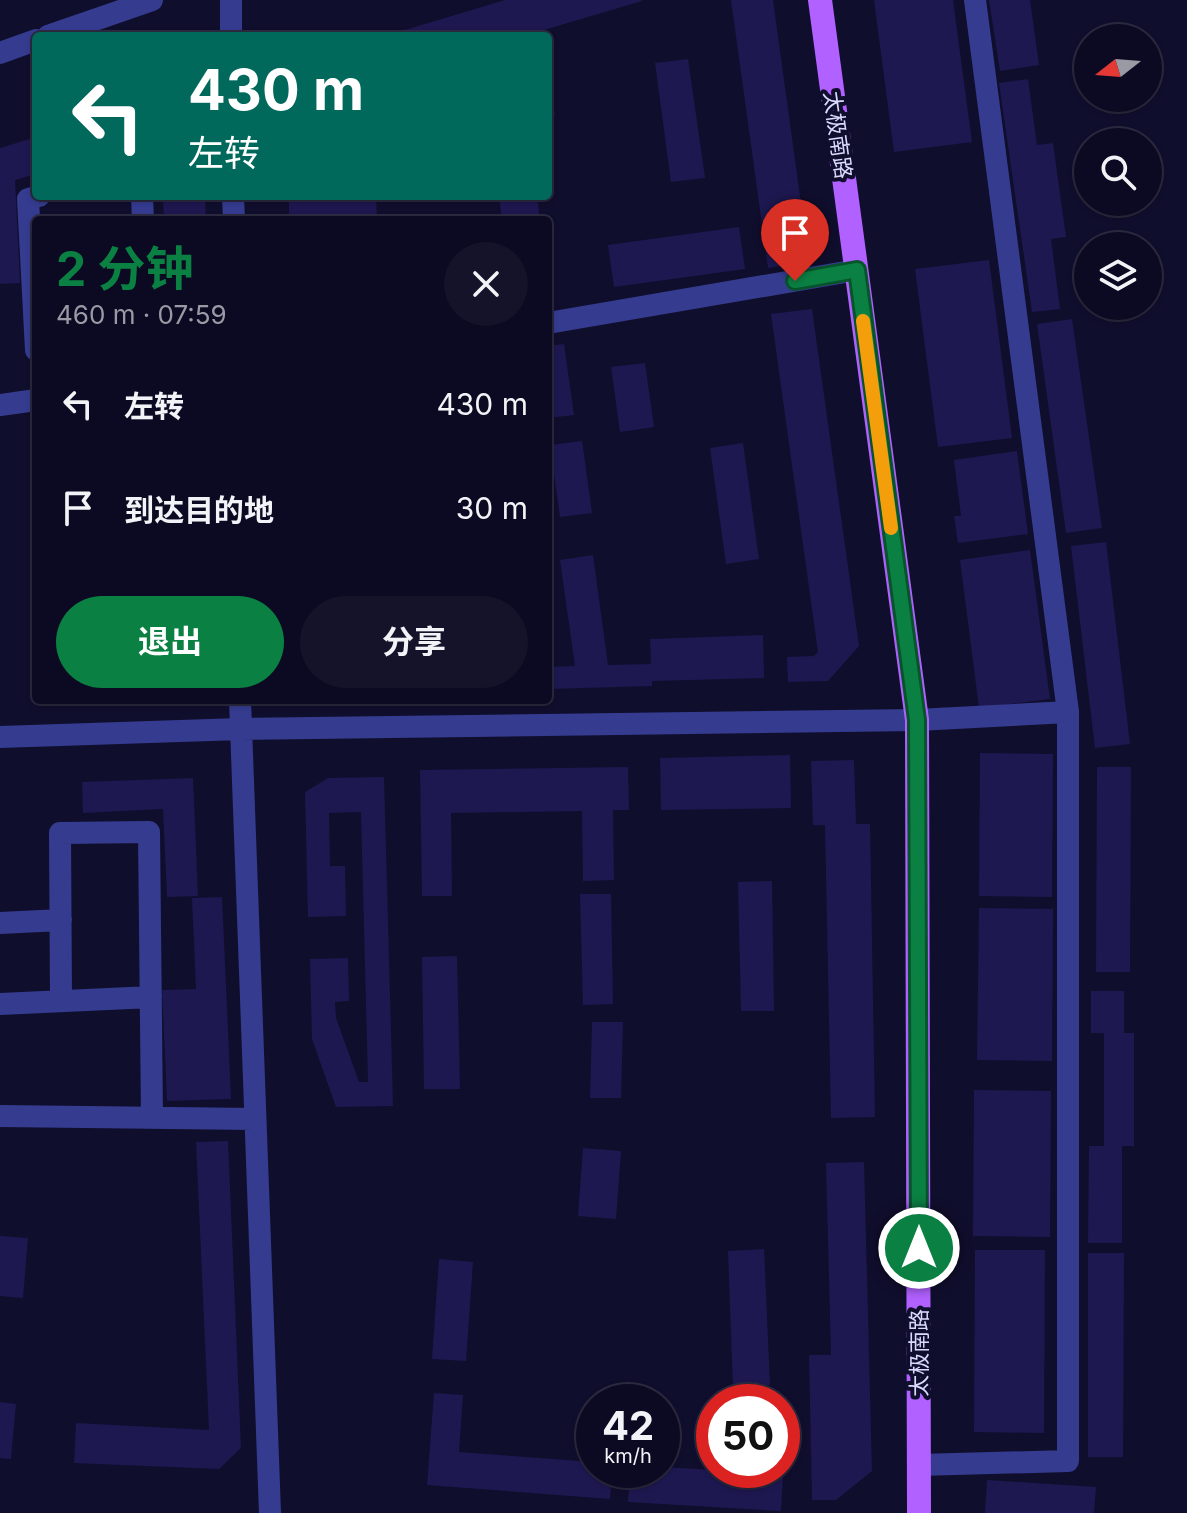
<!DOCTYPE html>
<html lang="zh">
<head>
<meta charset="utf-8">
<style>
	body { margin:0; font-family:Inter,"Noto Sans SC",sans-serif; background:#15132a; color:#f1f3f6; height:100vh; display:flex; flex-direction:column; font-size:30px; white-space:nowrap }
	* { box-sizing:border-box; margin:0 }
	p { font-size:26px; color:#9a9aa5 }
	.icon { flex:none; width:44px; height:44px; fill:none; stroke:currentColor; stroke-width:2; stroke-linecap:round; stroke-linejoin:round }
	.map { position:relative; flex:1; overflow:hidden }
	.side { position:absolute; left:32px; top:216px; width:520px; height:488px; display:flex; flex-direction:column; background:#0c0a22; border-radius:8px; box-shadow:0 2px 6px #0004,0 0 0 2px #2c2b40 }
	.side>* { flex:none }
	.top-card { position:absolute; left:32px; top:32px; width:520px; height:168px; border-radius:8px; box-shadow:0 2px 6px #0004,0 0 0 2px #2c2b40; background:#00695c; color:#fff; overflow:hidden }
	.needle { width:52px; rotate:253deg }
	.buttons { position:absolute; left:1074px; top:24px; display:grid; gap:16px }
	.buttons a { display:grid; place-items:center; width:88px; height:88px; border-radius:50%; background:#0c0a22; box-shadow:0 2px 6px #0004,0 0 0 2px #2c2b40; font-size:40px }
	.speed { position:absolute; left:576px; top:1384px; display:flex; gap:16px; font-size:40px; font-weight:700; text-align:center }
	.speed>* { display:grid; place-content:center; width:104px; height:104px; border-radius:50%; background:#0c0a22; box-shadow:0 2px 6px #0004,0 0 0 2px #2c2b40; line-height:1 }
	.speed small { font-size:20px; font-weight:400 }
	.speed .limit { border:12px solid #d22; background:#fff; color:#111 }
	.pin { position:absolute; display:grid; place-items:center; width:68px; height:68px; color:#fff; margin:-82px -34px; border-radius:50% 50% 50% 0; rotate:-45deg; box-shadow:0 0 8px #0007 }
	.pin .icon { rotate:45deg }
	.me { position:absolute; width:88px; margin:-44px; rotate:0deg; stroke-linejoin:round; filter:drop-shadow(0 0 6px #0008) }
	.turn { display:flex; align-items:center; gap:28px; height:168px; padding:0 24px; font-size:36px }
	.turn .icon { width:104px; height:104px; stroke-width:2.5 }
	.turn b { display:block; font-size:56px; line-height:68px }
	.round { display:grid; place-items:center; flex:none; width:84px; height:84px; border-radius:42px; background:#15132a }
	.headline { display:flex; align-items:center; justify-content:space-between; height:136px; padding:0 24px }
	h1 { font-size:48px; font-weight:700; line-height:60px; color:#0b8043 }
	.primary-button { display:flex; gap:16px; margin-top:auto; padding:16px 24px }
	.primary-button a { flex:1; height:92px; border-radius:48px; background:#0b8043; color:#fff; font-size:32px; font-weight:700; line-height:92px; text-align:center }
	.primary-button a+a { background:#15132a; color:#f1f3f6 }
	ul { padding:0; list-style:none }
	li { display:flex; align-items:center; gap:24px; height:104px; padding:0 24px }
	li div { flex:1 }
	li b { display:block; font-size:30px }
	li em { font-style:normal }
	.map>svg:first-child { display:block }
</style>
</head>
<body>
<div class="map">
<svg width="1187" height="1513" viewBox="0 0 1187 1513">
	<rect width="100%" height="100%" fill="#100e2d"/>
	<path fill="#1d1850" d="M505,0H642V1L544,30V36H385Z
		M731,0H773L809,262L768,268Z
		M874,0H953L972,142L894,152Z
		M989,0H1030L1039,65L1000,71Z
		M688,59L705,178L671,182L655,63Z
		M548,75L555,115L548,116Z
		M1028,79L1037,145L1053,143L1066,237L1051,239L1060,309L1032,312L999,83Z
		M36,137V174L15,180L20,283L0,284V148Z
		M163,196H205L206,220H164Z
		M289,196H376L377,220H289Z
		M499,196H537L540,220H502Z
		M739,227L745,269L614,287L608,245Z
		M989,260L1012,438L938,447L915,269Z
		M812,309L859,646L828,681L788,682L787,657L814,656L818,652L771,314Z
		M1072,319L1102,528L1066,533L1037,324Z
		M564,344L574,415L548,418V346Z
		M645,363L654,427L620,432L611,367Z
		M582,441L592,513L560,517L550,445Z
		M743,443L759,559L726,564L710,448Z
		M1017,451L1028,534L958,543L954,516H961L954,460Z
		M1106,542L1130,744L1095,748L1071,546Z
		M1030,550L1050,699L979,708L960,560Z
		M593,555L608,665L651,664L650,639L763,635L764,678L652,681V686L548,689V667L575,666L560,560Z
		M980,753L1053,754L1052,897L979,896Z
		M790,755L791,808L661,810L660,758Z
		M854,760L856,824H870L875,1117L831,1118L825,825H813L811,761Z
		M628,767L629,810H613L614,880L583,881L582,811L451,813L452,896H422L420,770Z
		M1097,767H1131L1130,972H1096Z
		M384,777L393,1106L336,1107L312,1039L310,959L348,958L349,1001L335,1002L336,1018L359,1082H368L361,812L329,813L330,866H345L346,916L308,917L305,792L328,778Z
		M193,778L198,896L167,897L163,809L83,813L82,782Z
		M772,881L774,1011H741L738,882Z
		M580,894H611L613,1004L583,1005Z
		M222,897L231,1099L167,1101L162,990L196,989L192,898Z
		M979,908L1053,909L1052,1061L977,1060Z
		M457,956L460,1089H424L422,957Z
		M1091,991H1124V1033H1134V1146H1122V1243H1088L1089,1146H1104V1033H1091Z
		M592,1022H623L621,1098H590Z
		M974,1090L1051,1091L1050,1237L973,1236Z
		M228,1141L241,1448L219,1469L74,1463L76,1423L209,1430L196,1142Z
		M583,1148L621,1151L616,1219L578,1216Z
		M864,1162L872,1471L836,1500H812L809,1355H831L826,1163Z
		M0,1236L28,1238L23,1298L0,1296Z
		M764,1249L770,1385L733,1387L728,1251Z
		M975,1250H1045L1044,1433L974,1432Z
		M1088,1253H1124L1123,1457H1088Z
		M439,1259L473,1262L466,1361L432,1359Z
		M434,1393L463,1395L459,1452L580,1461L583,1413L594,1414V1470H612L610,1499L427,1485Z
		M0,1402L16,1404L11,1459L0,1458Z
		M662,1467L783,1474L781,1511L628,1502L630,1470H662Z
		M987,1480L1096,1487L1094,1513H985Z"/>
	<g fill="none" stroke-linecap="round" stroke-linejoin="round">
		<path stroke="#353c90" stroke-width="22" d="M231,0V36
			M48,36L152,0
			M0,53L36,40
			M142,196L143,220
			M233,196L234,220
			M548,323L857,270
			M36,350L28,199L39,196
			M0,405L36,400
			M240,700L270,1513
			M0,737L240,729L917,720L1068,712
			M0,923L61,920
			M61,1001L60,833L149,832L152,1118
			M0,1004L151,997
			M0,1116L255,1119
			M919,1465L1068,1461V712L975,0"/>
		<path stroke="#b161ff" stroke-width="24" d="M820,0L917,720L919,1513"/>
	</g>
	<g fill="none" stroke-linecap="round" stroke-linejoin="round">
		<defs>
			<path id="route" d="M795,281L857,270L917,720L919,1248"/>
		</defs>
		<use href="#route" stroke="#07532c" stroke-width="20"/>
		<use href="#route" stroke="#0b8043" stroke-width="14"/>
		<path stroke="#f59e0b" stroke-width="14" d="M863,321L891,528"/>
	</g>
	<g text-anchor="middle" dominant-baseline="central" stroke-width="8" stroke-linejoin="round" paint-order="stroke">
		<g font-size="22" fill="#dadaff" stroke="#100e2d">
			<text transform="translate(838 135) rotate(82)">太极南路</text>
			<text transform="translate(919 1353) rotate(-90)">太极南路</text>
		</g>
	</g>
</svg>
<div class="buttons">
<a><svg class="needle" viewBox="-14 -14 28 28"><path d="M0-13l5 13h-10z" fill="#e53935"/><path d="M0 13l5-13h-10z" fill="#9a9aa5"/></svg></a>
<a><svg class="icon" aria-label="search" viewBox="0 0 24 24"><circle cx="10" cy="10" r="6"/><path d="M15 15l6 6"/></svg></a>
<a><svg class="icon" aria-label="layers" viewBox="0 0 24 24"><path d="M12 4l9 5-9 5-9-5zM3 14l9 5 9-5"/></svg></a>
</div>
<div class="speed"><div>42<small>km/h</small></div><div class="limit">50</div></div>
<div class="pin" style="left:795px;top:281px;background:#d93025"><svg class="icon" aria-label="arrive" viewBox="0 0 24 24"><path d="M6 21V4h12l-3 4 3 4H6"/></svg></div>
<svg class="me" style="left:919px;top:1248px" viewBox="-20 -20 40 40"><circle r="17" fill="#0b8043" stroke="#fff" stroke-width="3"/><path d="M0-11L8 9 0 5-8 9z" fill="#fff"/></svg>
<div class="top-card">
<div class="turn"><svg class="icon" aria-label="left" viewBox="0 0 24 24"><path d="M17 20v-9H6M10 6l-5 5 5 5"/></svg><div><b>430 m</b>左转</div></div>
</div>
<section class="side">
<div class="headline"><div><h1>2 分钟</h1><p>460 m · 07:59</p></div><a class="round"><svg class="icon" aria-label="close" viewBox="0 0 24 24"><path d="M6 6l12 12M18 6L6 18"/></svg></a></div>
<ul>
<li><svg class="icon" aria-label="left" viewBox="0 0 24 24"><path d="M17 20v-9H6M10 6l-5 5 5 5"/></svg><div><b>左转</b></div><em>430 m</em></li>
<li><svg class="icon" aria-label="arrive" viewBox="0 0 24 24"><path d="M6 21V4h12l-3 4 3 4H6"/></svg><div><b>到达目的地</b></div><em>30 m</em></li>
</ul>
<div class="primary-button"><a>退出</a><a>分享</a></div>
</section>
</div>
</body>
</html>
